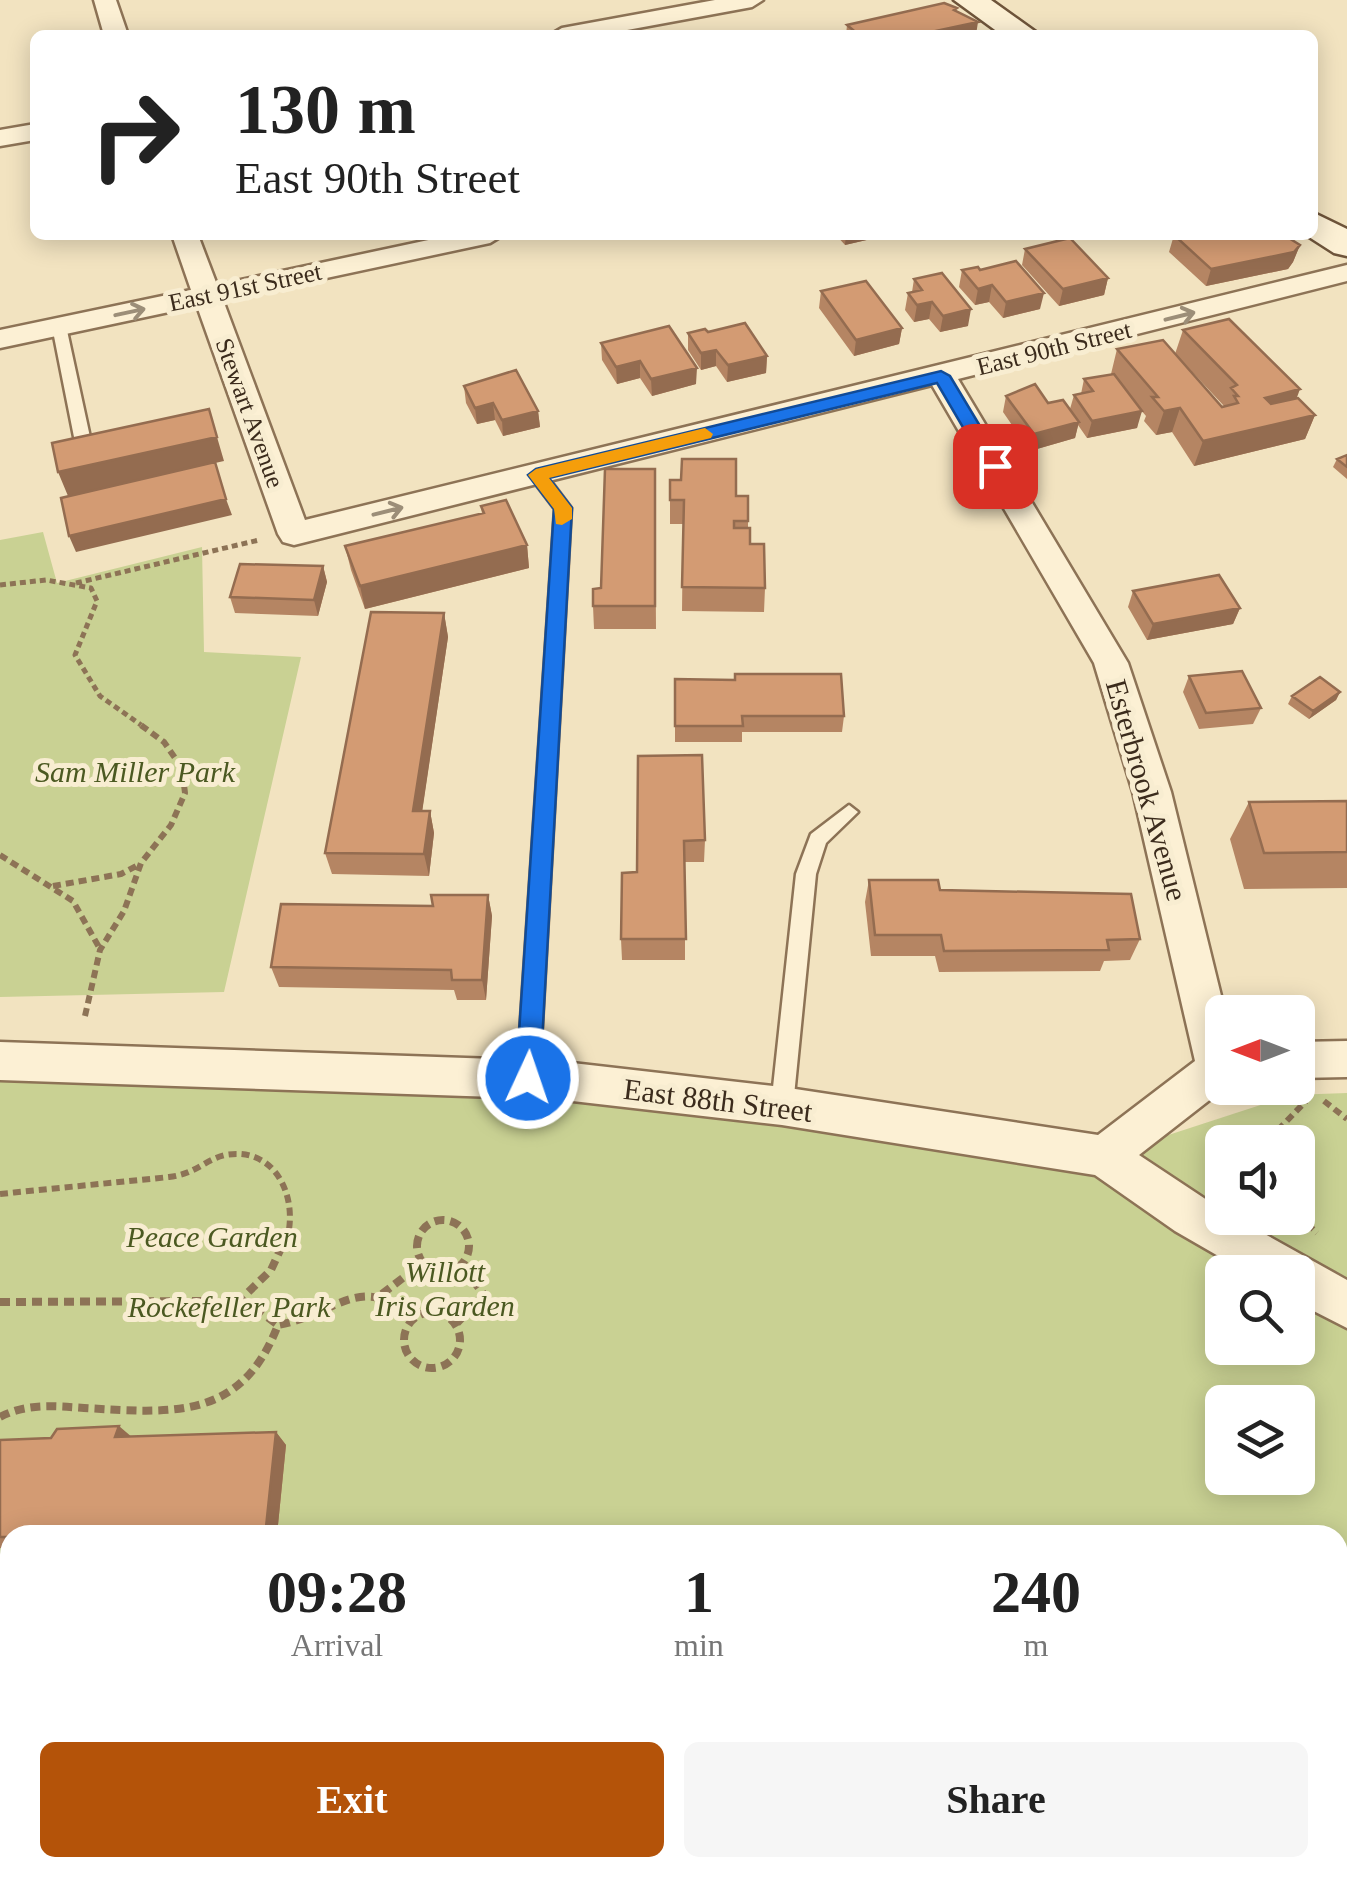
<!DOCTYPE html>
<html lang="en">
<head>
<meta charset="utf-8">
<style>
	body { margin:0; font-family:Georgia,serif; background:#f6f6f6; color:#222; height:100vh; display:flex; flex-direction:column; font-size:38px; white-space:nowrap }
	* { box-sizing:border-box; margin:0 }
	p { font-size:32px; color:#767676 }
	.icon { flex:none; width:55px; height:55px; fill:none; stroke:currentColor; stroke-width:2; stroke-linecap:round; stroke-linejoin:round }
	.map { position:relative; flex:1; overflow:hidden }
	.panel { position:absolute; left:0px; top:1525px; width:1348px; height:352px; display:flex; flex-direction:column; background:#fff; border-radius:30px 30px 0 0; box-shadow:0 5px 25px #0003 }
	.panel>* { flex:none }
	.guide { position:absolute; left:30px; top:30px; width:1288px; height:210px; border-radius:15px; box-shadow:0 5px 25px #0003; background:#fff; color:#222; overflow:hidden }
	.needle { width:65px; rotate:270deg }
	.buttons { position:absolute; left:1205px; top:995px; display:grid; gap:20px }
	.buttons a { display:grid; place-items:center; width:110px; height:110px; border-radius:15px; background:#fff; box-shadow:0 5px 25px #0003; font-size:50px }
	.pin { position:absolute; display:grid; place-items:center; width:85px; height:85px; color:#fff; margin:-42px; border-radius:20px; box-shadow:0 5px 15px #0006 }
	.me { position:absolute; width:110px; margin:-55px; rotate:3deg; stroke-linejoin:round; filter:drop-shadow(0 0 8px #0008) }
	.turn { display:flex; align-items:center; gap:35px; height:210px; padding:0 40px; font-size:45px }
	.turn .icon { width:130px; height:130px; stroke-width:2.5 }
	.turn b { display:block; font-size:70px; line-height:85px }
	.eta { display:flex; justify-content:space-evenly; align-items:center; height:170px; text-align:center }
	.eta b { font-size:60px; font-weight:700; line-height:70px }
	.cta { display:flex; gap:20px; margin-top:auto; padding:20px 40px }
	.cta a { flex:1; height:115px; border-radius:15px; background:#b45309; color:#fff; font-size:40px; font-weight:700; line-height:115px; text-align:center }
	.cta a+a { background:#f6f6f6; color:#222 }
	.map>svg:first-child { display:block }
</style>
</head>
<body>
<div class="map">
<svg width="1347" height="1877" viewBox="0 0 1347 1877">
	<rect width="100%" height="100%" fill="#f2e3c0"/>
	<path fill="#c9d193" fill-rule="evenodd" d="M43,532L57,583L202,547L204,652L301,657L224,992L0,997V540Z
		M0,1077L555,1080L1104,1156L1291,1095L1347,1093V1877H0ZM1222,1142H1298V1218H1222ZM1222,1272H1298V1348H1222ZM1222,1402H1298V1478H1222ZM10,1535H1338V1868H10Z"/>
	<g fill="none" stroke-linecap="round" stroke-linejoin="round">
		<defs>
			<path id="service" d="M59,322L66,326L90,437L82,442L74,437L52,326Z
				M537,470L543,471L571,508L539,1078L536,1085L528,1087L520,1085L517,1078L555,509L529,475Z
				M849,805L858,812L826,843L816,874L793,1106L790,1113L782,1116L774,1113L771,1106L796,874L811,834Z
				M10,1619V1645L0,1646V1620Z
				M81,1868H113L117,1877H84Z
				M188,1868H240L237,1877H184Z"/>
			<path id="minor" d="M94,0H116L128,35H104Z
				M715,0H763L752,7L600,35H550L562,28Z
				M35,124V140L0,146V130Z
				M172,235H198L217,285L452,235H503L490,243L223,300L305,520L1347,265V281L958,379L1128,663L1171,792L1225,1012V1088L1139,1155L1222,1210V1218H1236L1347,1280V1328L1298,1303V1272H1246L1175,1231L1095,1175L782,1125L555,1099L0,1080V1042L555,1061L782,1087L1098,1135L1195,1061L1133,792L1094,663L932,385L294,545L283,542L278,534L197,306L0,348V330L191,290Z
				M1347,1041V1077L1298,1078V1042Z"/>
			<path id="secondary" d="M954,0H991L1040,35H1002Z
				M1312,212L1347,229V256L1334,253L1306,235H1312Z"/>
		</defs>
		<use href="#service" stroke="#8d7356" stroke-width="5"/>
		<use href="#minor" stroke="#8d7356" stroke-width="5"/>
		<use href="#secondary" stroke="#6e543a" stroke-width="5"/>
		<path stroke="#8d7356" stroke-width="5" stroke-dasharray="6 4" stroke-linecap="butt" d="M76,583L259,540
			M0,585L46,580L91,588L97,601L75,655L100,696L141,725"/>
		<path stroke="#8d7356" stroke-width="6" stroke-dasharray="8 5" stroke-linecap="butt" d="M0,855L73,901L100,949
			M53,886L121,874L140,864
			M85,1016L100,950L124,911L141,863L171,825L185,793L182,768L164,742L138,723
			M1324,1101L1347,1119
			M1273,1142L1277,1131L1306,1101
			M0,1194C56,1188 112,1183 169,1177C196,1174 204,1160 225,1155C274,1146 297,1194 288,1235
			M1298,1215L1317,1233"/>
		<path stroke="#8d7356" stroke-width="8" stroke-dasharray="10 6" stroke-linecap="butt" d="M417 1246a26 26 0 1 1 52 0a26 26 0 1 1-52 0Z
			M382,1294L421,1264
			M0,1302L209,1301L252,1306L278,1325
			M237,1303L271,1270L288,1233
			M404 1340a28 28 0 1 1 56 0a28 28 0 1 1-56 0Z
			M457,1323L484,1295L461,1264
			M0,1417C27,1403 54,1406 84,1408C173,1413 241,1421 278,1325C335,1315 362,1270 414,1319"/>
		<use href="#service" fill="#fcf0d4" fill-rule="evenodd"/>
		<use href="#minor" fill="#fcf0d4" fill-rule="evenodd"/>
		<use href="#secondary" fill="#fcf0d4" fill-rule="evenodd"/>
	</g>
	<path fill="#b58563" fill-rule="evenodd" d="M957,11L976,35H846L847,25Z
		M836,235H888L845,245Z
		M1174,235L1300,245L1293,262L1288,269L1206,286L1169,252Z
		M1025,249L1108,278L1104,295L1059,306L1022,265Z
		M962,270H980L1040,309L1003,318L989,302L975,305L959,287Z
		M914,279L968,326L940,332L929,319L914,322L905,310L908,293L912,292Z
		M821,291L902,328L899,344L854,356L819,308Z
		M1183,330L1297,398L1315,415L1305,439L1194,466L1172,432L1156,435L1144,421L1146,416L1140,409L1137,428L1087,438L1078,425L1075,438L1030,451L1003,412L1006,396L1048,403L1070,409L1074,395L1081,394L1084,379L1111,374L1117,349L1175,354ZM1181,360L1224,406L1222,407Z
		M708,332L767,356L766,373L727,382L716,366L701,370L688,350V333Z
		M601,343L696,384L652,396L640,378L617,384L602,360Z
		M464,386L538,411L540,427L503,436L495,420L477,424L466,403Z
		M1347,455V479L1333,467L1337,459Z
		M655,469L656,629H594L593,606Z
		M670,480L736,496H748V528L750,544L765,588L764,612L682,611L683,524H670Z
		M481,506L527,545L529,568L365,609L351,570L345,546L482,514Z
		M323,566L327,582L318,616L235,613L230,597Z
		M1133,591L1240,608L1233,624L1147,640L1128,607Z
		M444,613L448,637L422,811H430L434,833L429,876L332,874L325,853Z
		M1189,676L1261,708L1253,724L1199,729L1183,692Z
		M675,679L844,716L842,732H742V742H675Z
		M1340,692L1336,700L1309,719L1288,704L1292,696Z
		M638,756L705,840L704,862H685V960H622L621,939L637,872Z
		M1347,801V888L1244,889L1230,839L1249,802Z
		M869,880L940,890L1140,939L1130,960L1104,961L1100,971L939,972L935,956H871L865,902Z
		M488,895L492,916L486,1000H457L454,990L279,987L271,967L433,906Z
		M276,1432L286,1445L277,1535H10V1548H0V1440Z"/>
	<path fill="#946c50" d="M978,22L976,35H917Z
		M846,235H888L845,245Z
		M1300,245L1293,262L1288,269L1206,286L1211,269Z
		M1108,278L1104,295L1059,306L1063,289Z
		M992,285L989,302L975,305L978,289Z
		M1044,293L1040,309L1003,318L1006,302Z
		M932,302L929,319L914,322L917,305Z
		M971,309L968,326L940,332L943,316Z
		M902,328L899,344L854,356L856,340Z
		M716,350V366L701,370V353Z
		M767,356L766,373L727,382L728,365Z
		M640,361V378L617,384L616,367Z
		M697,368L696,384L652,396L651,379Z
		M1300,389L1291,414L1256,422L1265,398Z
		M493,403L495,420L477,424L475,408Z
		M1180,408L1172,432L1156,435L1164,411Z
		M538,411L540,427L503,436L502,420Z
		M1142,411L1137,428L1087,438L1092,421Z
		M1315,415L1305,439L1194,466L1203,441Z
		M1079,422L1075,438L1030,451L1034,434Z
		M217,437L224,461L68,496L58,472Z
		M226,499L232,515L76,552L69,536Z
		M527,545L529,568L365,609L360,586Z
		M323,566L327,582L318,616L314,600Z
		M1240,608L1233,624L1147,640L1153,624Z
		M444,613L448,637L419,833L413,811Z
		M1340,692L1336,700L1309,719L1313,711Z
		M430,811L434,833L429,876L424,854Z
		M488,895L492,916L486,1000L482,980Z
		M119,1426L133,1438L115,1437Z
		M276,1432L286,1445L277,1535H274L266,1527Z
		M0,1681L10,1684V1724L0,1771Z"/>
	<path fill="#d39b73" stroke="#946c50" stroke-width="2.5" d="M944,3L957,8L954,10L978,22L917,35H859L847,25Z
		M1174,235H1284L1300,245L1294,252L1211,269Z
		M1070,238L1108,278L1063,289L1025,249Z
		M1016,261L1044,293L1006,302L992,285L978,289L962,270L978,267L980,270Z
		M942,273L971,309L943,316L932,302L917,305L908,293L922,290L914,279Z
		M866,281L902,328L856,340L821,291Z
		M1229,319L1300,389L1265,398L1271,404L1298,398L1315,415L1203,441L1180,408L1164,411L1152,397H1158L1117,349L1163,340L1222,407L1238,403L1234,396H1238L1231,388L1237,385L1183,330Z
		M745,323L767,356L728,365L716,350L701,353L688,333L705,329L708,332Z
		M669,326L697,368L651,379L640,361L616,367L601,343Z
		M516,370L538,411L502,420L493,403L475,408L464,386Z
		M1114,374L1142,411L1092,421L1074,395L1093,391L1084,379Z
		M1035,384L1048,403L1063,400L1079,422L1034,434L1006,396Z
		M209,409L217,437L58,472L52,443Z
		M1347,455V467L1337,459Z
		M682,459H736V496H748V521H734V528H750V544H764L765,588L682,587L684,500H670V480H681Z
		M215,462L226,499L69,536L61,498Z
		M605,469H655V606H593V589L601,588Z
		M506,500L527,545L360,586L345,546L484,513L481,506Z
		M240,564L323,566L314,600L230,597Z
		M1219,575L1240,608L1153,624L1133,591Z
		M371,612L444,613L413,811H430L424,854L325,853Z
		M1242,671L1261,708L1206,713L1189,676Z
		M735,674H841L844,716H742L743,726H675V679L735,680Z
		M1320,677L1340,692L1313,711L1292,696Z
		M702,755L705,840L684,841L686,939H621L622,873L637,872L638,756Z
		M1347,801V852L1264,853L1249,802Z
		M869,880H938L940,890L1131,894L1140,939L1107,940L1109,950L944,951L941,935H875Z
		M431,895H488L482,980H452L451,970L271,967L281,904L433,906Z
		M119,1426L115,1437L276,1432L266,1527L59,1535H10V1537H0V1440L51,1438L57,1429Z"/>
	<defs><path id="oneway-shaft" d="M-6 0H5M1.5-3L5.5 0L1.5 3" fill="none" stroke-width="1.6" stroke-linecap="round" stroke-linejoin="round" transform="scale(2.5)"/></defs>
	<g stroke="#9c8e78">
		<use href="#oneway-shaft" transform="translate(130 312) rotate(-12)"/>
		<use href="#oneway-shaft" transform="translate(1180 316) rotate(-14)"/>
		<use href="#oneway-shaft" transform="translate(388 511) rotate(-14)"/>
	</g>
	<path fill="#1a73e8" stroke="#114b97" stroke-width="2.5" d="M941,371L950,376L1004,466L1001,470H988L937,383L549,478L572,508L540,1078L536,1086L528,1089L519,1086L516,1078L554,509L528,475L536,469Z"/>
	<path fill="#f59e0b" d="M705,428L713,434L711,438L549,478L572,508V519L562,525L556,524L554,509L528,475L536,469Z"/>
	<g text-anchor="middle" dominant-baseline="central" stroke-width="10" stroke-linejoin="round" paint-order="stroke">
		<g font-size="25" fill="#3b2b1c" stroke="#f8edd1">
			<text transform="translate(245 287) rotate(-12)">East 91st Street</text>
			<text transform="translate(1054 348) rotate(-14)">East 90th Street</text>
			<text transform="translate(250 413) rotate(70)">Stewart Avenue</text>
		</g>
		<g font-size="30" font-style="italic" fill="#4b5921" stroke="#f8edd1">
			<text x="135" y="771">Sam Miller Park</text>
			<text x="212" y="1236">Peace Garden</text>
			<text x="445" y="1271">Willott<tspan x="445" dy="34">Iris Garden</tspan></text>
			<text x="229" y="1306">Rockefeller Park</text>
		</g>
		<g font-size="30" fill="#3b2b1c" stroke="#f8edd1">
			<text transform="translate(1147 790) rotate(74)">Esterbrook Avenue</text>
			<text transform="translate(718 1100) rotate(7)">East 88th Street</text>
		</g>
	</g>
</svg>
<div class="buttons">
<a><svg class="needle" viewBox="-14 -14 28 28"><path d="M0-13l5 13h-10z" fill="#e53935"/><path d="M0 13l5-13h-10z" fill="#767676"/></svg></a>
<a><svg class="icon" aria-label="sound" viewBox="0 0 24 24"><path d="M4 9h4l5-4v14l-5-4H4zM17 9q2 3 0 6"/></svg></a>
<a><svg class="icon" aria-label="search" viewBox="0 0 24 24"><circle cx="10" cy="10" r="6"/><path d="M15 15l6 6"/></svg></a>
<a><svg class="icon" aria-label="layers" viewBox="0 0 24 24"><path d="M12 4l9 5-9 5-9-5zM3 14l9 5 9-5"/></svg></a>
</div>
<div class="pin" style="left:995px;top:466px;background:#d93025"><svg class="icon" aria-label="arrive" viewBox="0 0 24 24"><path d="M6 21V4h12l-3 4 3 4H6"/></svg></div>
<svg class="me" style="left:528px;top:1078px" viewBox="-20 -20 40 40"><circle r="17" fill="#1a73e8" stroke="#fff" stroke-width="3"/><path d="M0-11L8 9 0 5-8 9z" fill="#fff"/></svg>
<div class="guide">
<div class="turn"><svg class="icon" aria-label="right" viewBox="0 0 24 24"><path d="M7 20v-9h11M14 6l5 5-5 5"/></svg><div><b>130 m</b>East 90th Street</div></div>
</div>
<section class="panel">
<div class="eta">
<div><b>09:28</b><p>Arrival</p></div>
<div><b>1</b><p>min</p></div>
<div><b>240</b><p>m</p></div>
</div>
<div class="cta"><a>Exit</a><a>Share</a></div>
</section>
</div>
</body>
</html>
